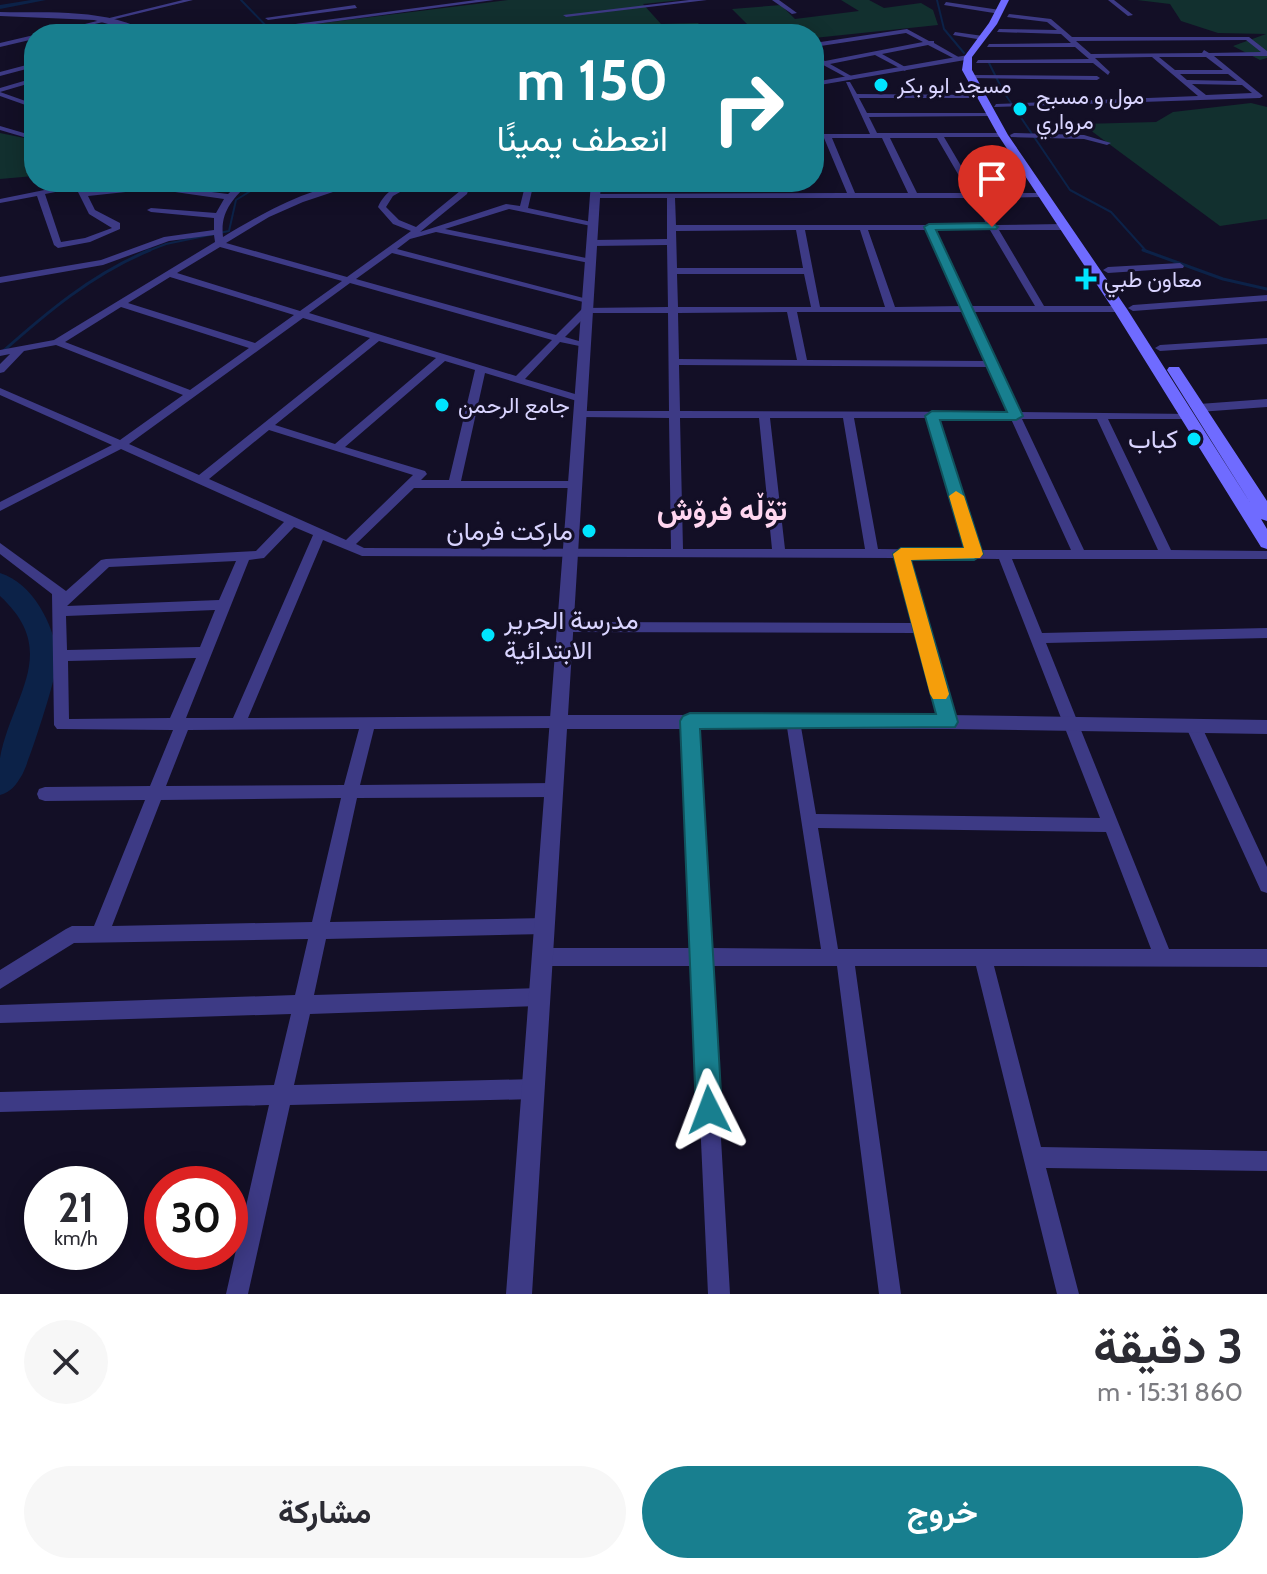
<!DOCTYPE html>
<html lang="ar">
<head>
<meta charset="utf-8">
<style>
	body { margin:0; font-family:Cabin,Vazirmatn,sans-serif; background:#f7f7f7; color:#2b2b33; direction:rtl; height:100vh; display:flex; flex-direction:column; font-size:30px; white-space:nowrap }
	* { box-sizing:border-box; margin:0 }
	p { font-size:26px; color:#7c7c81 }
	.icon { flex:none; width:44px; height:44px; fill:none; stroke:currentColor; stroke-width:2; stroke-linecap:round; stroke-linejoin:round }
	.map { position:relative; height:1294px; overflow:hidden; direction:ltr }
	.panel { display:flex; flex-direction:column; background:#fff; flex:1 }
	.panel>* { flex:none }
	.top-card { position:absolute; left:24px; top:24px; width:800px; height:168px; border-radius:32px; box-shadow:0 4px 20px #0003; direction:rtl; background:#187f8f; color:#fff; overflow:hidden }
	.speed { position:absolute; left:24px; top:1166px; display:flex; gap:16px; font-size:40px; font-weight:700; text-align:center }
	.speed>* { display:grid; place-content:center; width:104px; height:104px; border-radius:50%; background:#fff; box-shadow:0 4px 20px #0003; line-height:1 }
	.speed small { font-size:20px; font-weight:400 }
	.speed .limit { border:12px solid #d22; background:#fff; color:#111 }
	.pin { position:absolute; display:grid; place-items:center; width:68px; height:68px; color:#fff; margin:-82px -34px; border-radius:50% 50% 50% 0; rotate:-45deg; box-shadow:0 0 8px #0007 }
	.pin .icon { rotate:45deg }
	.me { position:absolute; width:88px; margin:-44px; rotate:357deg; stroke-linejoin:round; filter:drop-shadow(0 0 6px #0008) }
	.turn { display:flex; align-items:center; gap:28px; height:168px; padding:0 24px; font-size:36px }
	.turn .icon { width:104px; height:104px; stroke-width:2.5 }
	.turn b { display:block; font-size:56px; line-height:68px }
	.round { display:grid; place-items:center; flex:none; width:84px; height:84px; border-radius:42px; background:#f7f7f7 }
	.head { display:flex; align-items:center; justify-content:space-between; height:136px; padding:0 24px }
	h1 { font-size:48px; font-weight:700; line-height:60px }
	.cta { display:flex; gap:16px; margin-top:auto; padding:16px 24px }
	.cta a { flex:1; height:92px; border-radius:48px; background:#187f8f; color:#fff; font-size:32px; font-weight:700; line-height:92px; text-align:center }
	.cta a+a { background:#f7f7f7; color:#2b2b33 }
	.map>svg:first-child { display:block }
</style>
</head>
<body>
<div class="map">
<svg width="1267" height="1294" viewBox="0 0 1267 1294">
	<rect width="100%" height="100%" fill="#130f26"/>
	<path fill="#12302f" d="M508,0H681L643,4L661,24L698,23L708,34H278L275,29Z
		M841,0H869L884,8L921,3L933,10L938,25L814,38V34H757L732,9L781,5L795,19L859,11Z
		M1137,0H1267V58L1260,60L1233,46L1266,34L1218,33L1181,21L1170,4Z
		M1251,103L1267,107V219L1220,226L1082,124L1156,122L1173,112Z
		M0,133L34,140V176L0,179Z"/>
	<g fill="none" stroke-linecap="round" stroke-linejoin="round">
		<path stroke="#0c2248" stroke-width="2" d="M241,0L274,34
			M937,0L944,29L964,53
			M989,63L1003,91L1070,190L1111,212L1147,252
			M145,252L166,244L229,231L236,200L265,182"/>
		<path stroke="#0c2248" stroke-width="3" d="M1143,250L1223,279L1267,289
			M0,354C46,313 92,274 150,250"/>
		<path fill="#0c2248" fill-rule="evenodd" d="M31,0H46L0,9V5Z"/>
		<path fill="#0c2248" fill-rule="evenodd" d="M0,573C33,583 53,624 58,656C60,667 29,763 22,775C16,785 11,792 0,795C0,783 0,769 0,758C12,695 61,652 0,596Z"/>
		<path fill="#3d3a85" fill-rule="evenodd" d="M183,0H193L54,34H44Z
			M689,0H707L566,17L563,15Z
			M772,0H779L797,13L792,14Z
			M1108,0H1114L1133,15L1128,16Z
			M946,2L1000,10L1003,12L1000,14L944,5Z
			M355,5L357,8L268,20L265,18Z
			M1009,14L1051,19L1072,37H1249L1267,51V56H1214L1263,96L1260,98L994,107L996,104L1198,96L1152,57L1095,58L1110,72L1108,75L1093,63H976L978,60L1089,59L1075,47H987L989,44L1071,43L1061,34L997,32L999,29L1057,30L1047,22L1007,17ZM1246,40L1261,52L1209,53L1204,50L1202,53L1091,54L1076,41ZM1159,57H1206L1223,70H1175ZM1180,74H1228L1237,81L1187,80ZM1192,84L1242,85L1252,93L1206,95Z
			M907,29L929,41H934V43L962,59L957,60L928,45L882,54L907,68L905,71L875,55L830,64L853,77L851,80L814,60V55L825,61L923,42L906,33L814,47V43Z
			M955,32L983,36L986,38L983,40L953,35Z
			M34,35V39L0,47V43Z
			M34,63V67L0,76V72Z
			M971,75L1097,76L1100,78L1097,80L969,78Z
			M34,78V82L0,92L34,104V108L0,96V88Z
			M846,82H850L857,94L983,95L981,98H859L867,113H993L991,116L869,117L877,133H1006L1007,135L1003,137H944L977,193H1042L1046,195L1042,197L980,198L996,225L1063,224L1067,227L1063,230H999L1044,306H1120L1125,309L1120,312H973L1019,412L1191,414V418L1187,419H1108L1171,550L1267,551V559H1012L1042,633L1267,628V638L1046,643L1169,949H1267V967L994,966L1041,1147L1267,1151V1171L1046,1168L1079,1294H1057L976,966H855L901,1294H879L837,966H711L730,1294H708L693,966H543L537,963L534,957L537,951L543,948H693L683,721L685,717L690,715L695,717L697,721L710,948L821,949L786,721L788,717L793,715L798,717L800,721L816,814L1100,818L999,559L909,558L955,722L953,726L948,728L943,726L941,722L916,633L565,632L558,627L565,622L913,623L896,558L362,556L323,540L248,718L559,716L564,718L566,722L564,726L559,728L374,729L360,785L554,783L560,785L562,790L560,795L554,797L357,798L330,922L545,918L551,920L554,926L551,932L545,934L326,939L314,995L540,988L547,990L549,997L547,1004L540,1006L310,1014L294,1085L534,1079L541,1082L544,1089L541,1096L534,1099L290,1105L248,1294H226L269,1105L0,1112V1092L274,1085L291,1014L0,1023V1005L295,995L308,939L74,943L0,989V970L66,929L72,926H94L145,800L45,801L39,799L37,794L39,789L45,787L150,786L173,730L57,729L54,725L52,594L0,554V543L66,591L101,560L106,559L256,551L284,522L121,449L0,511V502L112,445L0,395V388L120,440L183,395L56,345L24,351L4,372L0,373V364L10,354L0,356V350L54,340L215,242L214,235L169,241L103,265L0,283V277L101,260L164,237L214,230V218L151,212L147,210L151,208L216,213L224,199L154,189L88,196L95,210L120,223V229L90,242L58,248L54,245L37,196L0,203V199L74,184L73,182H81L86,191L154,185L228,194L241,182H250C233,199 220,211 223,237C261,214 317,182 363,182L303,202L269,217L226,243L347,277L411,231L393,224L378,207C385,191 400,182 418,182L393,196L386,207L399,220L416,227L460,191L463,182H471L467,194L420,232L506,204L520,206L526,182H534L528,208L596,223V227L509,209L445,229L591,259L594,260V264L436,232L410,239L397,249L591,300V304L392,253L356,279L556,335L583,308L668,307L667,245L592,246L588,243L592,240L667,239V198H595L591,196L592,194L847,193L824,138H814V134H870ZM832,138H882L908,193H855ZM890,138H937L969,193H917ZM76,188L89,214L112,228L85,238L61,242L45,194ZM675,198H972L987,225H676ZM796,230L803,268H677L676,231ZM805,230H860L885,307H820ZM868,230H926L961,306L895,307ZM935,230H990L1035,306H970ZM220,247L342,281L300,311L177,273ZM677,274H804L811,307H678ZM170,277L294,315L255,343L128,303ZM350,283L552,340L516,376L309,313ZM121,307L249,348L190,390L65,342ZM787,312L797,360L679,359L678,313ZM797,312H963L985,361L807,360ZM589,313H668L669,411H580L575,414L580,417L669,418L671,549L364,548L356,544L414,488H579V482L575,481H461L485,373L577,401H585V397L525,379L560,342L589,348V344L565,337ZM303,318L370,338L199,475L129,444ZM379,341L436,358L335,444L275,425ZM445,361L475,370L449,480H421L427,474L425,471L345,447ZM679,365L988,367L1008,412L680,411ZM680,418H759L772,549H683ZM770,418H843L865,549H785ZM854,418H927L966,550L878,549ZM938,418L1011,419L1071,550H979ZM1022,419H1097L1158,550H1084ZM269,430L413,475L346,540L209,479ZM294,527L313,535L233,718H186L249,560L264,558ZM236,561L219,600L67,606L109,567ZM215,610L200,647L67,650L66,616ZM196,658L170,718L69,719L68,661ZM359,729L344,785L166,786L188,730ZM341,798L312,922L112,926L161,800ZM818,828L1106,832L1151,949H838Z
			M0,126L34,136V140L0,130Z
			M1014,133L1084,135L1111,143L1107,145L1084,139L1011,137L1010,135Z
			M1180,263L1184,266L1183,268L1108,273L1103,270L1108,267Z
			M1267,295V301L1133,311L1128,308L1133,305Z
			M1267,338V344L1160,351L1155,348L1160,345Z
			M1193,719L1198,721L1201,725L1267,867V893L1261,891L1185,725L1188,721Z"/>
		<path fill="#3d3a85" fill-rule="evenodd" d="M476,0H494L240,34H221Z
			M0,12C49,13 109,8 152,34H143L94,20L0,16Z
			M968,55L971,59L814,86V82Z
			M591,182H601L568,715H948L1267,720V734L948,729H567L532,1294H506Z
			M1267,399V407L1199,412L1193,408L1199,404Z"/>
		<path fill="#6f6bff" fill-rule="evenodd" d="M1001,0H1009L997,24L972,57V70L1008,135L1127,309L1251,504L1167,370L1169,367H1179L1267,501V521L1261,519L1267,529V549L1261,547L1113,309L998,135L962,70L964,57L989,23Z"/>
	</g>
	<path fill="#187f8f" stroke="#10535d" stroke-width="2" d="M992,223L998,227L996,229L936,230L1023,416L1016,420H940L983,554L974,560H911L958,722L955,727L700,729L722,1110L718,1120L709,1123L700,1120L696,1110L680,721L683,716L690,713L936,714L893,554L901,548H964L925,416L932,411L1007,412L924,227L929,224Z"/>
	<path fill="#f59e0b" d="M956,491L964,496L983,554L980,558L911,560L949,694L946,699H933L930,694L893,554L901,548H964L949,496Z"/>
	<g fill="#00e5ff" stroke="#130f26" stroke-width="3">
		<circle cx="881" cy="85" r="8"/>
		<circle cx="1020" cy="109" r="8"/>
		<path d="M1082 267h8v8h8v8h-8v8h-8v-8h-8v-8h8z"/>
		<circle cx="442" cy="405" r="8"/>
		<circle cx="1194" cy="439" r="8"/>
		<circle cx="589" cy="531" r="8"/>
		<circle cx="488" cy="635" r="8"/>
	</g>
	<g text-anchor="middle" dominant-baseline="central" stroke-width="6" stroke-linejoin="round" paint-order="stroke">
		<g font-size="22" fill="#d9d4ff" stroke="#130f26" text-anchor="start">
			<text x="897" y="85">مسجد ابو بكر</text>
			<text x="1036" y="96">مول و مسبح<tspan x="1036" dy="25">مرواري</tspan></text>
			<text x="1104" y="279">معاون طبي</text>
			<text x="458" y="405">جامع الرحمن</text>
		</g>
		<g font-size="26" fill="#d9d4ff" stroke="#130f26" text-anchor="end">
			<text x="1178" y="439">كباب</text>
			<text x="573" y="531">مارکت فرمان</text>
			<text x="504" y="620" text-anchor="start">مدرسة الجرير<tspan x="504" dy="30">الابتدائية</tspan></text>
		</g>
		<g font-size="30" font-weight="bold" fill="#ffd6f0" stroke="#130f26">
			<text x="722" y="509">تۆڵە فرۆش</text>
		</g>
	</g>
</svg>
<div class="speed"><div>21<small>km/h</small></div><div class="limit">30</div></div>
<div class="pin" style="left:992px;top:227px;background:#d93025"><svg class="icon" aria-label="arrive" viewBox="0 0 24 24"><path d="M6 21V4h12l-3 4 3 4H6"/></svg></div>
<svg class="me" style="left:709px;top:1110px" viewBox="-20 -20 40 40"><path d="M0-17L14 15 0 8-14 15z" fill="#187f8f" stroke="#fff" stroke-width="4"/></svg>
<div class="top-card">
<div class="turn"><svg class="icon" aria-label="right" viewBox="0 0 24 24"><path d="M7 20v-9h11M14 6l5 5-5 5"/></svg><div><b>150 m</b>انعطف يمينًا</div></div>
</div>
</div>
<section class="panel">
<div class="head"><div><h1>3 دقيقة</h1><p>860 m · 15:31</p></div><a class="round"><svg class="icon" aria-label="close" viewBox="0 0 24 24"><path d="M6 6l12 12M18 6L6 18"/></svg></a></div>
<div class="cta"><a>خروج</a><a>مشاركة</a></div>
</section>
</body>
</html>
